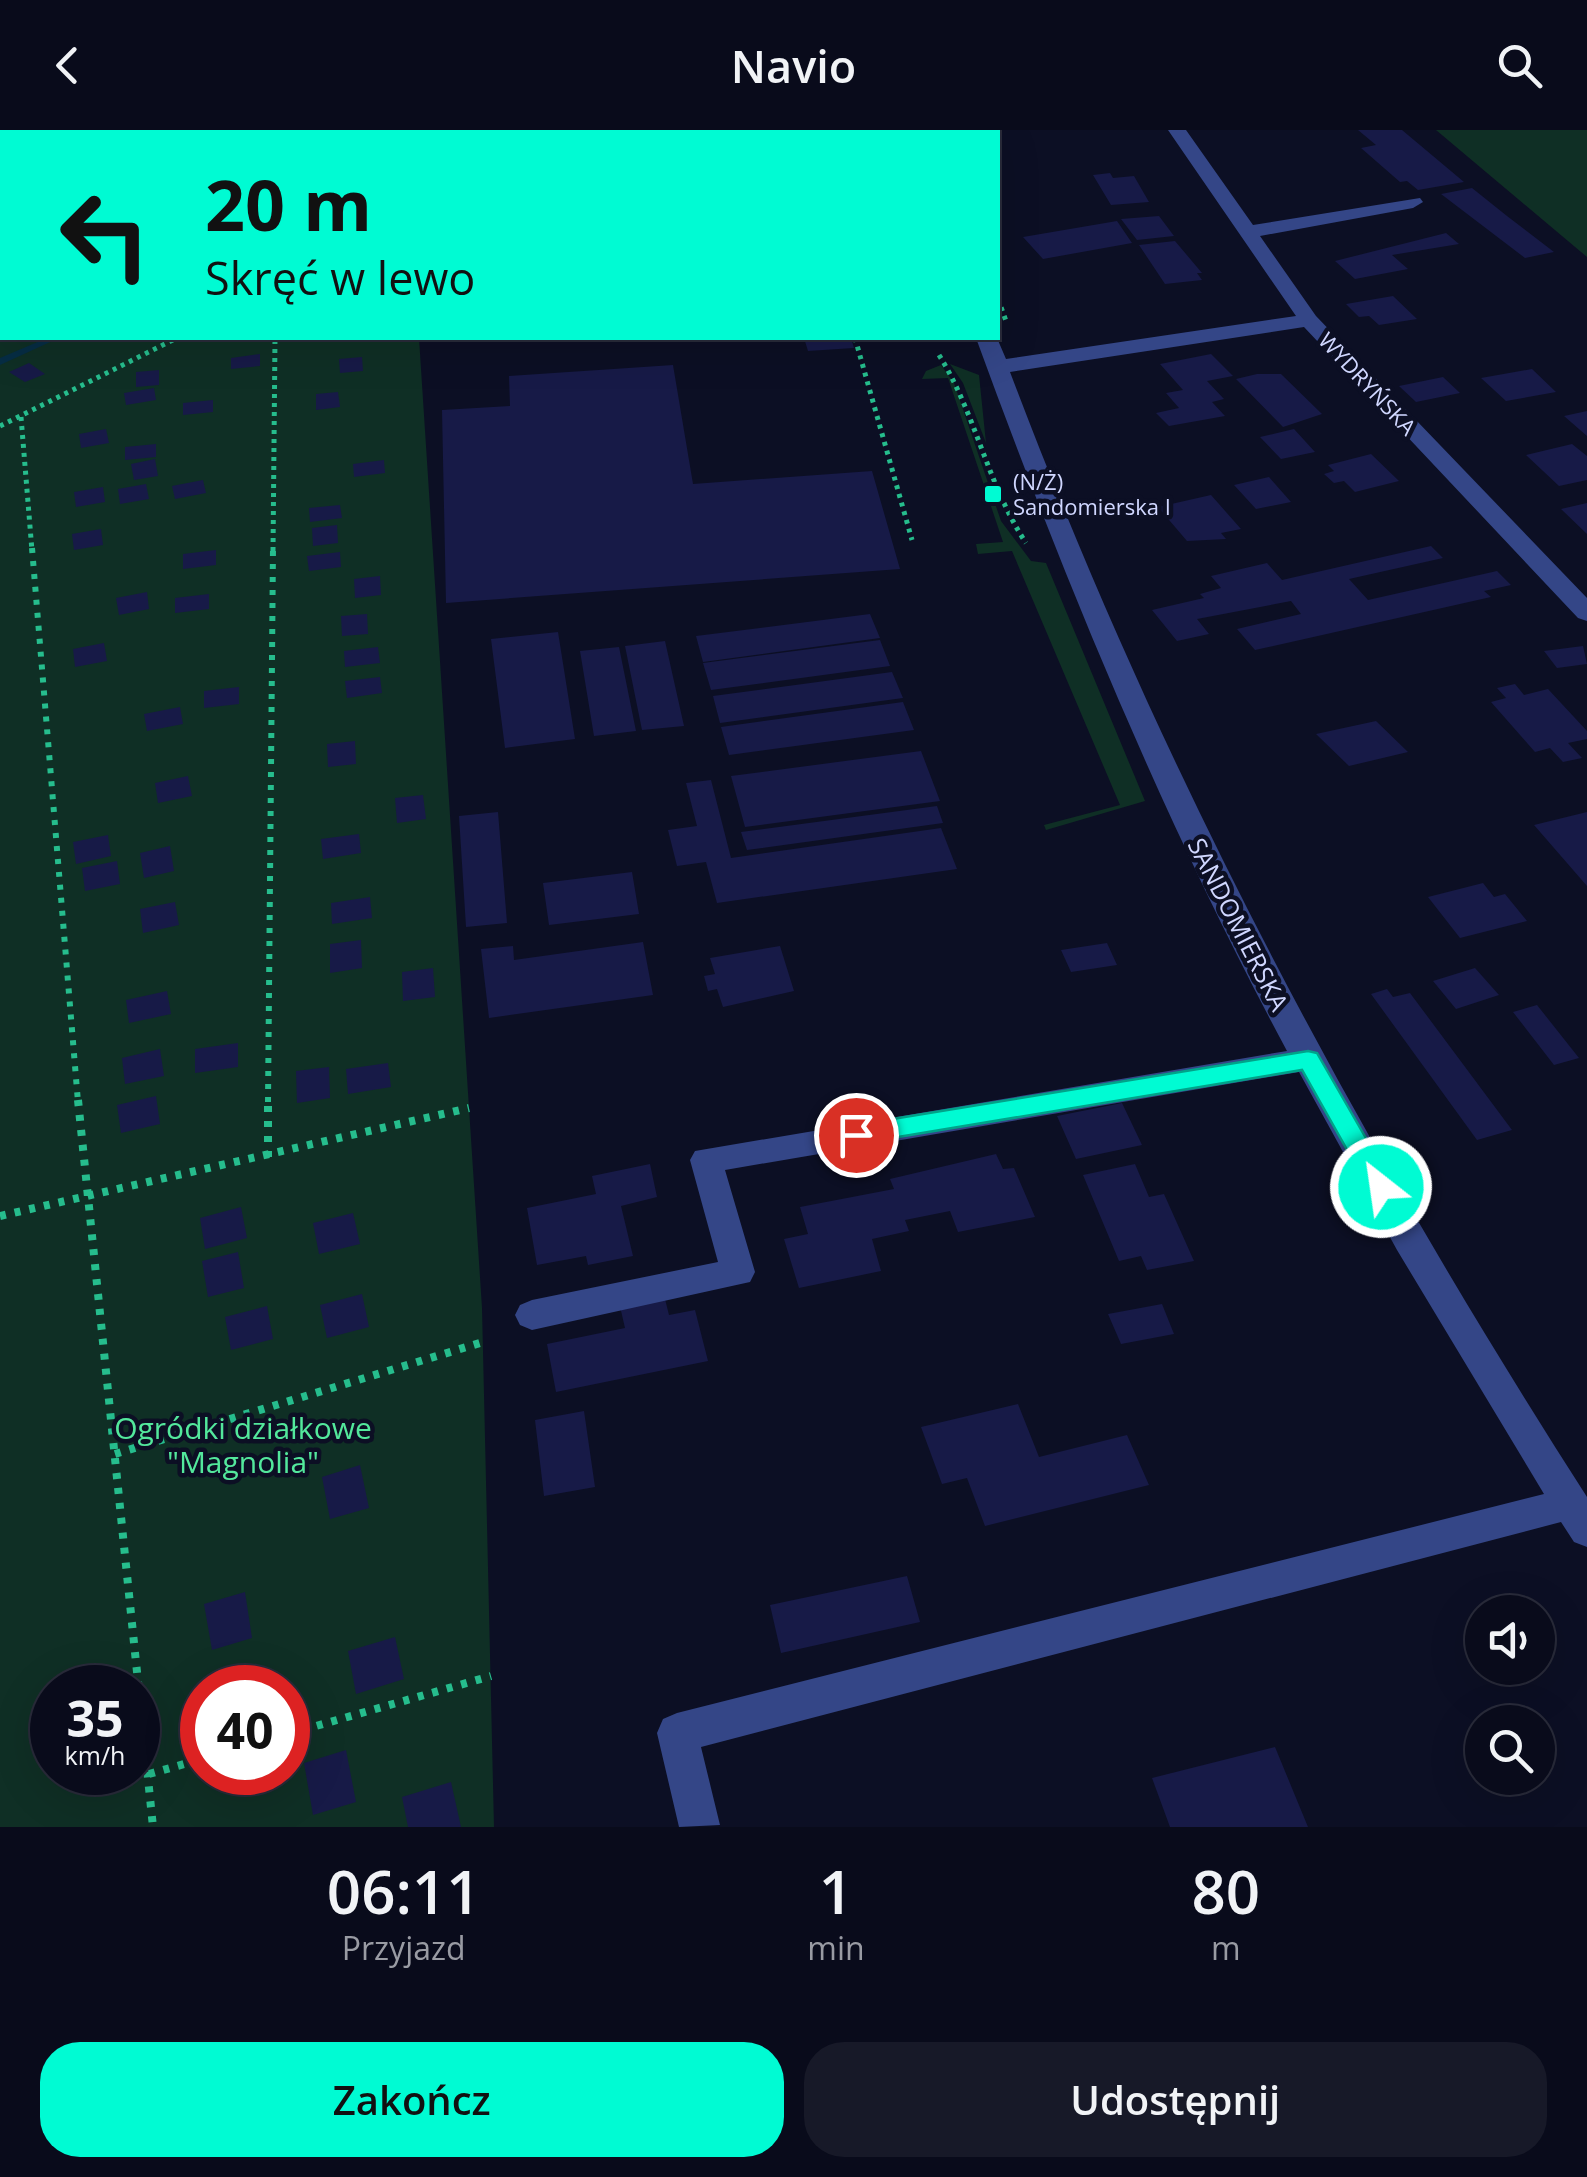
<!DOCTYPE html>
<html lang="pl">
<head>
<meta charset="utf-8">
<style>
	body { margin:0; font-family:"Open Sans",sans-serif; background:#171928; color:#f1f3f6; height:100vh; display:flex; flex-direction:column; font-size:38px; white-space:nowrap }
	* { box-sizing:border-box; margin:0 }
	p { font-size:32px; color:#999ba3 }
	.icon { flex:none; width:55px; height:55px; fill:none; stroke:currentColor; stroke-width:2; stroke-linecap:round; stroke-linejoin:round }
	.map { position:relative; height:1697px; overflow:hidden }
	.side { display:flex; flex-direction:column; background:#090b1b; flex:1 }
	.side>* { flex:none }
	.guide { position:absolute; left:0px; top:0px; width:1000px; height:210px; box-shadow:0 10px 40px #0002,0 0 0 2px #292b3a; background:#00fbd3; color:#111; overflow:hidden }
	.buttons { position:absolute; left:1465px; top:1465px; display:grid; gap:20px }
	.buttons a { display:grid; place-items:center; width:90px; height:90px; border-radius:50%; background:#090b1b; box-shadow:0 10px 40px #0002,0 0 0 2px #292b3a; font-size:50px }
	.speed { position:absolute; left:30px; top:1535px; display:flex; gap:20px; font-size:50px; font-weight:700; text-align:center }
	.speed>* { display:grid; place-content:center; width:130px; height:130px; border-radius:50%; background:#090b1b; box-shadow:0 10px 40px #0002,0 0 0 2px #292b3a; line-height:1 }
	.speed small { font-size:25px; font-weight:400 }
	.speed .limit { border:15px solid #d22; background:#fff; color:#111 }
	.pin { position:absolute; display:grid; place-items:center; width:85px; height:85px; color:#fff; margin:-42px; border:5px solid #fff; border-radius:50%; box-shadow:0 2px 10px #0007 }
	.me { position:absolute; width:110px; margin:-55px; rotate:330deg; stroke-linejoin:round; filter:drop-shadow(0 0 8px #0008) }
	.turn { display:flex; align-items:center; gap:35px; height:210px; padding:0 40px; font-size:45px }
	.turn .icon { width:130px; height:130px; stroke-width:2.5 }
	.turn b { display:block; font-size:70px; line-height:85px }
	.eta { display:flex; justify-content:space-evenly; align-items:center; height:170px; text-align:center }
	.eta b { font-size:60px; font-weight:600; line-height:70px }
	.primary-button { display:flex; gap:20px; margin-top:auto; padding:20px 40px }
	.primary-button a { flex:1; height:115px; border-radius:40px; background:#00fbd3; color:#111; font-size:40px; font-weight:600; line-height:115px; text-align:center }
	.primary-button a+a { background:#171928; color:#f1f3f6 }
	header { display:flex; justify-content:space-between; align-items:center; height:130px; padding:0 40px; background:#090b1b; font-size:45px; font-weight:600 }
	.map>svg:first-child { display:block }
</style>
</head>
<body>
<header><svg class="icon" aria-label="back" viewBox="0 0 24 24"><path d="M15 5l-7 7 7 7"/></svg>Navio<svg class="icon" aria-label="search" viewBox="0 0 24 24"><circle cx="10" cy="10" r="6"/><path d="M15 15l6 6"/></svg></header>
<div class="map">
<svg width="1587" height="1697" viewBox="0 0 1587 1697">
	<rect width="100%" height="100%" fill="#0c0f24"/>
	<path fill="#0f2f25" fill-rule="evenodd" d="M0,0H485L2,2V208H419L482,1178L494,1697H0ZM52,1558H138V1642H52ZM202,1558H288V1642H202Z
		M1436,0H1587V127Z
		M950,234L979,245L986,313L963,253Z
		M941,235L954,253L1001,391L1031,431L1046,433L1145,671L1046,700L1044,695L1120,675L1012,421L978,424L976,414L1003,412L948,248L922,249L926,241Z"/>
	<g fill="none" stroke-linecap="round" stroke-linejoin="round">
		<path fill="#062d44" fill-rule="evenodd" d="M411,0H419V2H411Z
			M47,208H59L0,235V228Z"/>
	</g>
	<path fill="#171a47" d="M1358,0H1402L1464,52L1418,60L1407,51L1400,52L1361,18L1376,15Z
		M1110,43L1113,48L1134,46L1149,72L1111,75L1093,45Z
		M1472,58L1507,86L1554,122L1525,128L1441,64Z
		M1159,86L1174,106L1137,110L1121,89Z
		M1117,91L1132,113L1043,129L1023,107Z
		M1446,103L1459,114L1392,125L1408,139L1355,149L1335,131Z
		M1175,111L1202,143H1197L1202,150L1165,154L1139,115Z
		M1393,166L1417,189L1379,195L1369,186L1359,187L1346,174Z
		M804,208H851L854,218L808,221Z
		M260,224V236L231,239V228Z
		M1211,224L1233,246L1207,251L1224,269L1212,272L1225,286L1169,296L1156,283L1179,278L1166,263L1183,260L1160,234Z
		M362,227L363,241L340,243L339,229Z
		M29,233L45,244L25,252L9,242Z
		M673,235L693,354L872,341L900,439L446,473L442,280L510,276L509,246Z
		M1532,239L1556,262L1506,271L1481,248Z
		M159,240V255L136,257V242Z
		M1257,244H1281L1322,284L1283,297L1236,249Z
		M1443,247L1460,263L1416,272L1399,256Z
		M154,258L156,270L126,275L124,263Z
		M338,262L340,277L316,280V264Z
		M213,270V282L183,285V273Z
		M1587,281V306L1564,286Z
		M106,299L109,313L81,318L79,304Z
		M1294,299L1315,322L1281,329L1260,307Z
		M156,314V327L125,330V317Z
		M1572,314L1587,326V350L1559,356L1526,325Z
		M1371,324L1399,351L1355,362L1344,351L1334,353L1324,344L1334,341L1328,335Z
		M155,329L158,346L134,350L131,334Z
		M384,330L385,343L354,347L353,334Z
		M1269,347L1291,372L1256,379L1234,355Z
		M203,350L206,363L175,369L172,356Z
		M146,354L149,369L120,374L118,359Z
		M103,357L105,372L76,377L74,362Z
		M1211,365L1241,399L1221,403L1226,409L1187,411L1158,377Z
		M1587,373V404L1561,379Z
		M340,375L342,388L310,392L309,378Z
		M337,395L338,413L313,416L312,398Z
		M101,399L103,415L74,420L72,404Z
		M1431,416L1443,428L1349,449L1368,470L1497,441L1511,455L1484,461L1491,467L1255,520L1237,499L1301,484L1291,471L1197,489L1209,504L1177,511L1152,480L1204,468L1200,464L1221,458L1211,446L1267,433L1282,450Z
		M216,420V435L183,439V424Z
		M340,422L341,437L309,441L307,426Z
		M380,446L381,465L355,468L354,449Z
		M147,462L149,479L119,485L116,468Z
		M209,464V479L175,483V468Z
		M367,484L368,504L342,506L341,486Z
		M870,484L880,508L703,532L696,506Z
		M558,502L575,609L505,618L491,509Z
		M880,510L890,536L711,560L703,533Z
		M665,511L684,596L642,600L625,516Z
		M104,513L107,531L75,537L73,519Z
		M1583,516L1587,534L1557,538L1544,521Z
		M378,517L380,533L345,537L344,521Z
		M619,517L636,601L594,606L580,521Z
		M892,542L903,568L720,593L713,566Z
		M380,547L382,563L347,568L345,551Z
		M1515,554L1524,565L1548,559L1587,601V609L1568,613L1582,628L1563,632L1550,618L1535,622L1491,572L1506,568L1497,558Z
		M239,557V574L204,578V561Z
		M903,572L914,600L729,625L721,597Z
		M180,577L183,594L147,601L144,584Z
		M1376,591L1408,622L1349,636L1316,604Z
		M355,611L356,634L328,637L327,614Z
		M921,621L940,671L745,697L731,646Z
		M188,646L192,666L158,673L155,653Z
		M711,650L731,728L941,698L957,739L717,773L706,732L677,736L668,700L697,696L686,653Z
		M423,665L426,689L397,693L395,668Z
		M937,676L943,693L747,720L741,702Z
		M498,682L507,793L466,797L459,686Z
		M1587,682V756L1534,695Z
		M359,704L361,723L323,729L321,709Z
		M108,705L111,726L76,734L73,712Z
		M170,716L174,741L144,748L140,723Z
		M117,731L120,754L85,761L82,738Z
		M632,742L639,784L549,795L543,753Z
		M1483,753L1494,767L1505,764L1527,791L1460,808L1428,767Z
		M370,767L372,788L332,794L331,773Z
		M175,772L179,795L143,803L140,779Z
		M361,810L362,838L330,843V814Z
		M643,812L653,865L489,888L481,819L513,816L514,830Z
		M1107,813L1117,835L1071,842L1061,820Z
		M780,816L794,861L723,877L717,859L708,861L704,846L715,844L710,828Z
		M433,838L435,867L403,871L402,842Z
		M1475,838L1499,865L1456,879L1433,851Z
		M1387,859L1393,867L1410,863L1512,1000L1477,1010L1371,864Z
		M167,861L171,884L129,893L126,870Z
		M1537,875L1579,928L1554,935L1513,882Z
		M238,913V937L195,943V919Z
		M160,919L164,946L125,954L122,928Z
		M388,933L391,957L348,964L346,939Z
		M329,937L330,968L297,973L296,941Z
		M156,966L160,994L121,1003L117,975Z
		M1122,973L1142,1015L1076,1029L1057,986Z
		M996,1024L1003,1039L1014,1038L1035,1087L958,1102L950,1081L905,1090L909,1101L872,1109L881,1141L799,1158L784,1109L808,1104L800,1077L894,1059L890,1049Z
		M650,1034L657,1067L621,1076L633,1126L588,1135L586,1126L537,1135L527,1078L596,1064L592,1046Z
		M1135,1034L1149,1067L1164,1064L1194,1131L1147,1140L1141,1126L1119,1131L1083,1045Z
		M241,1077L247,1108L205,1119L200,1088Z
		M353,1083L360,1114L319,1124L313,1093Z
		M238,1122L244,1158L208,1167L202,1131Z
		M362,1164L369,1197L327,1208L320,1175Z
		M664,1165L669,1185L695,1180L708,1231L556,1262L547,1214L625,1198L619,1172Z
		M1162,1174L1174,1204L1121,1214L1108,1184Z
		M267,1176L273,1209L231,1220L225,1187Z
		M1018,1274L1039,1327L1127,1305L1149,1355L985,1396L967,1348L942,1354L921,1297Z
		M584,1281L595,1357L544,1366L535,1290Z
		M360,1335L369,1378L330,1389L322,1347Z
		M907,1446L920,1492L781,1523L770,1475Z
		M245,1462L252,1508L212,1520L204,1474Z
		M395,1507L404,1549L356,1564L348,1521Z
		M1275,1617L1308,1697H1170L1152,1648Z
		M346,1620L356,1672L313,1685L304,1633Z
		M451,1652L461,1697H408L402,1667Z"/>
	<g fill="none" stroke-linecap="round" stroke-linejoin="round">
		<path stroke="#26bd8d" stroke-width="5" stroke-dasharray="4 5" stroke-linecap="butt" d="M998,169L1006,191
			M855,208L912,410
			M939,225C976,284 987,354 1026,413
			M21,287L32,421
			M0,296L177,208
			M273,421L275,208"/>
		<path stroke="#26bd8d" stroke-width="6" stroke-dasharray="5 8" stroke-linecap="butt" d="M32,418L78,972
			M268,972L273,418"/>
		<path stroke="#26bd8d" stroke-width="8" stroke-dasharray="6 9" stroke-linecap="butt" d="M78,970L153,1697
			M268,1027V970
			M0,1086L469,978
			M115,1324L483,1212
			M288,1604L491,1546
			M149,1644L202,1629"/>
		<path fill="#344687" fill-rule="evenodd" d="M892,0H911L912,2H894Z
			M1168,0H1186L1253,95L1420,68L1423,72L1413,78L1260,106L1316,186L1587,468V491L1578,488L1304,197L1010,242C1162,645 1355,1005 1587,1367V1417L1574,1412L1561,1392L701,1617L720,1695L679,1697L657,1603L663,1589L677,1583L1544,1364L1397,1120L1299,942L725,1040L755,1142L750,1152L532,1200L520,1195L515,1185L520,1175L532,1170L718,1132L690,1030L695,1021L1287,921C1164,692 1065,452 976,208H997L1006,229L1296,186Z"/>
	</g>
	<path fill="#00fbd3" stroke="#00a389" stroke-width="2.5" d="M1308,921L1317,923L1390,1050L1393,1057L1390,1064H1372L1302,940L856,1014L844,1005L856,995Z"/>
	<rect fill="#00fbd3" stroke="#0c0f24" stroke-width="4" x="983" y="354" width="20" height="20" rx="5"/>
	<g text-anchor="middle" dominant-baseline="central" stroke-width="9" stroke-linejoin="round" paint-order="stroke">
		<g font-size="22" fill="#d0d7ff" stroke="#0c0f24">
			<text transform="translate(1368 253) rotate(47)">WYDRYŃSKA</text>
		</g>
		<g font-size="22" fill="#d0d7ff" stroke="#0c0f24" text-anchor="start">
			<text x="1013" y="351">(N/Ż)<tspan x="1013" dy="25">Sandomierska I</tspan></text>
		</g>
		<g font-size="25" fill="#d0d7ff" stroke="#0c0f24">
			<text transform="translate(1239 794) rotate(63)">SANDOMIERSKA</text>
		</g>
		<g font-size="30" fill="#53e89c" stroke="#0c0f24">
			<text x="243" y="1297">Ogródki działkowe<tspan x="243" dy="34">"Magnolia"</tspan></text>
		</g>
	</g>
</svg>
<div class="buttons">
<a><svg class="icon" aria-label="sound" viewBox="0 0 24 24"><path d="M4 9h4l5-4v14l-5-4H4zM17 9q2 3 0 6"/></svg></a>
<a><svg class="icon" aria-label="search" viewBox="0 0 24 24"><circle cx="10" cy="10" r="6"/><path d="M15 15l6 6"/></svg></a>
</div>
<div class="speed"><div>35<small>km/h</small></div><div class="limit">40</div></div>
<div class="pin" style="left:856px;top:1005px;background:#d93025"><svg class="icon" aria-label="arrive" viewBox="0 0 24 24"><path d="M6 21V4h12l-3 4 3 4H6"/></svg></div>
<svg class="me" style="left:1381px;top:1057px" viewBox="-20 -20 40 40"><circle r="17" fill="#00fbd3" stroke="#fff" stroke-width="3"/><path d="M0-11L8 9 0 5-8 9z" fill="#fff"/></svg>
<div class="guide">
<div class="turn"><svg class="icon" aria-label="left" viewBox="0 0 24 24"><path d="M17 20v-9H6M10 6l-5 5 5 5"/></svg><div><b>20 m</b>Skręć w lewo</div></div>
</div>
</div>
<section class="side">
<div class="eta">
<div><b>06:11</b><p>Przyjazd</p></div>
<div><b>1</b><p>min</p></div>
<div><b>80</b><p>m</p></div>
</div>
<div class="primary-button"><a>Zakończ</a><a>Udostępnij</a></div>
</section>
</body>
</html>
